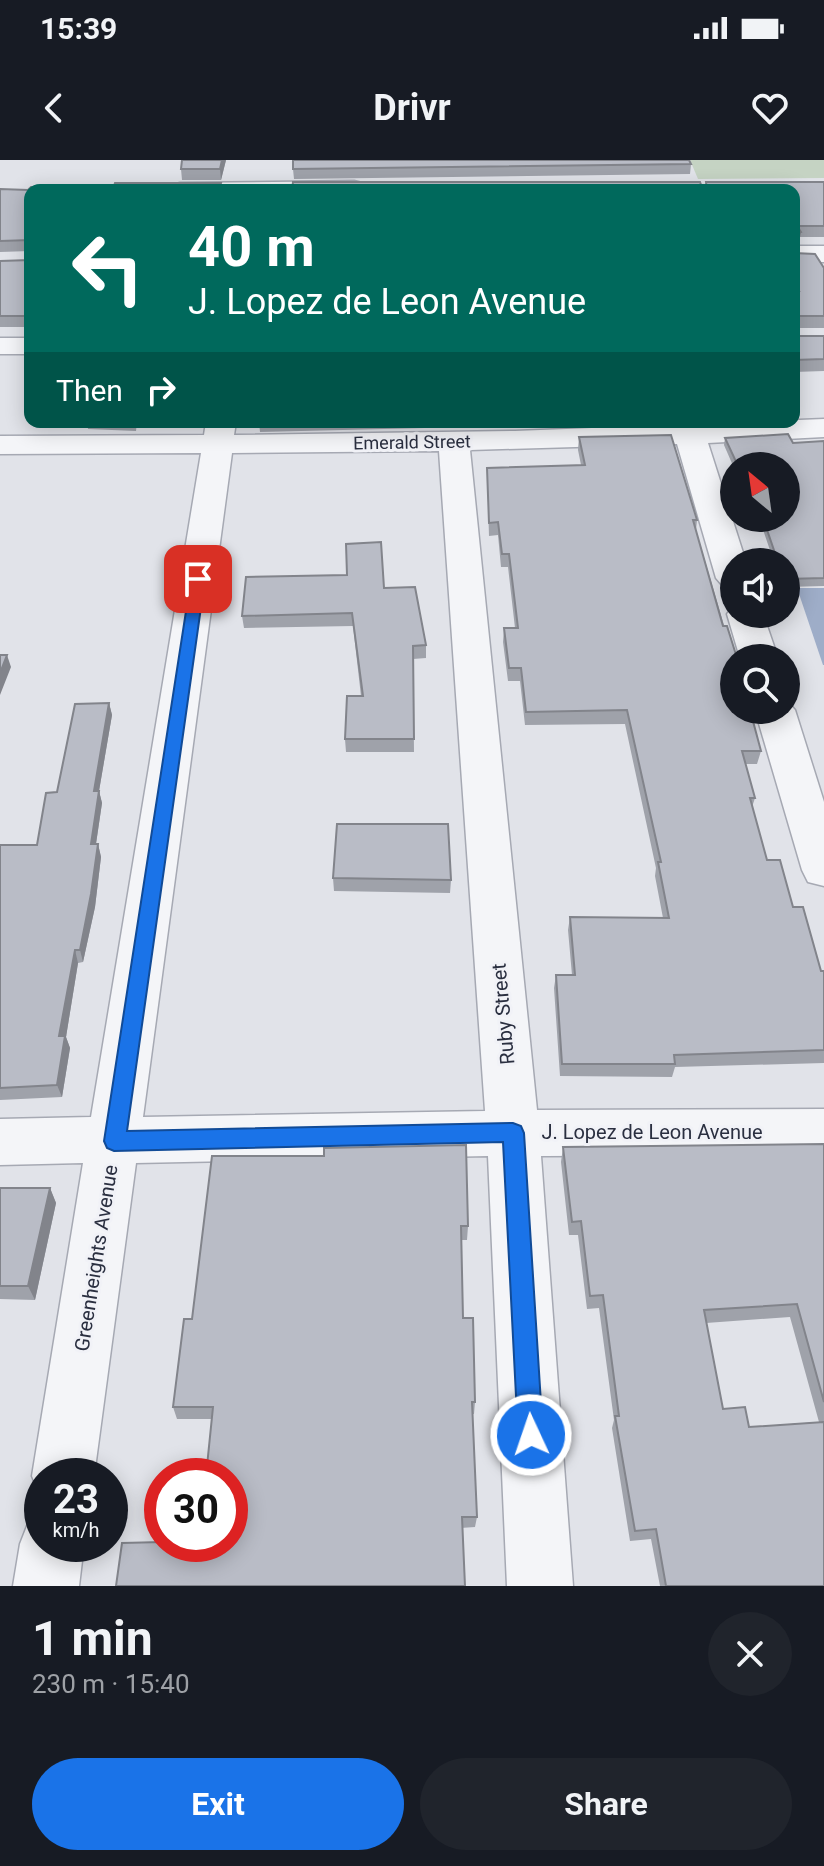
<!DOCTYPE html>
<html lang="en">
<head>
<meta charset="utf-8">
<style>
	body { margin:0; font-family:Roboto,sans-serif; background:#20242c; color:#f1f3f6; height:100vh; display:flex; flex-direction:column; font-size:30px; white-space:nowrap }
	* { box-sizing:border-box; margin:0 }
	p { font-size:26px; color:#9ea1a6 }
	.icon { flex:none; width:44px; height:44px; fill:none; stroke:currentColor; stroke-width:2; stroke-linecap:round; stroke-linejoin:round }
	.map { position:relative; height:1426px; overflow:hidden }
	.panel { display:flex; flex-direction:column; background:#171b24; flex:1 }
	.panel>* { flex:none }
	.banner { position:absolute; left:24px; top:24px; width:776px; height:244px; border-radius:16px; box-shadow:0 4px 20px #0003; background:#00695c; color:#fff; overflow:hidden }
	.needle { width:52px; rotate:331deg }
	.controls { position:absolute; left:720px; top:292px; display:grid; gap:16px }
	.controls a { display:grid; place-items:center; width:80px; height:80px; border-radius:50%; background:#171b24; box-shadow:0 4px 20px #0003; font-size:40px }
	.speed { position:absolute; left:24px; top:1298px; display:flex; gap:16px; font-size:40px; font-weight:700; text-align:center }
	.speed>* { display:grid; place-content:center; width:104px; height:104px; border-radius:50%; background:#171b24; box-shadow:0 4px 20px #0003; line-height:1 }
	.speed small { font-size:20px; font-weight:400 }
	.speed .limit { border:12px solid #d22; background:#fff; color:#111 }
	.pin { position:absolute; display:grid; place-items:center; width:68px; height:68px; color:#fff; margin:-34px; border-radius:16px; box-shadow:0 4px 12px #0006 }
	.me { position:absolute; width:88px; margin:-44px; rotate:357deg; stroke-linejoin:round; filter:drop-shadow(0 0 6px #0008) }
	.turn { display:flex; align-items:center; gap:28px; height:168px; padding:0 32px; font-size:36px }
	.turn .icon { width:104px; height:104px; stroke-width:2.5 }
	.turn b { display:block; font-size:56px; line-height:68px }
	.then { display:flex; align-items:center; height:76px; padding:0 32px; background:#0003; gap:16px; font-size:30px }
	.round { display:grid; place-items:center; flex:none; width:84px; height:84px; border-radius:42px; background:#20242c }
	.head { display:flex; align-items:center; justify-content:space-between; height:136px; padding:0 32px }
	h1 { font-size:48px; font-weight:700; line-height:60px }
	.action { display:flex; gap:16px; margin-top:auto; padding:16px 32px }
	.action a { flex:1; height:92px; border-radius:48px; background:#1a73e8; color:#fff; font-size:32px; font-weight:700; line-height:92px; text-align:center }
	.action a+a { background:#20242c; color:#f1f3f6 }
	.status { display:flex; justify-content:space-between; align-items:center; height:56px; padding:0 40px; background:#171b24; direction:ltr }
	.status svg { height:22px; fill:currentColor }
	header { display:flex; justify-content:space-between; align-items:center; height:104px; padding:0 32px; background:#171b24; font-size:36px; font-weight:700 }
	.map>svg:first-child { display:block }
</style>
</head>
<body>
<div class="status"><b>15:39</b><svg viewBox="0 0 49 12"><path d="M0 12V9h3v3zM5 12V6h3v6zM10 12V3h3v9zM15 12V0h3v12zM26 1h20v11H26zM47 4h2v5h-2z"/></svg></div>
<header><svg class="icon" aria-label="back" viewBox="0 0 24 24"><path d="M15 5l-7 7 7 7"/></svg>Drivr<svg class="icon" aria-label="heart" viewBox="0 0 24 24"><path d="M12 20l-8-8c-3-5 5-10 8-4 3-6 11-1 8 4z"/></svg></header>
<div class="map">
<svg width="824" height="1426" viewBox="0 0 824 1426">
	<rect width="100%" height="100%" fill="#e1e3e9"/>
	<path fill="#c5d3c3" d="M690,0H824V18L698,19Z"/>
	<path fill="#9eadc8" d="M797,428H824V505H823Z"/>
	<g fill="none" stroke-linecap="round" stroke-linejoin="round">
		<defs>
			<path id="minor" d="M354,21L362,23L364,30H168L172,25L180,23Z
				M794,86H824V102H794Z
				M0,178H30V194H0Z
				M824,259V277L708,283L746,402H734V429L722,425L716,418L677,284L470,290L537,950L824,949V995L541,996L573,1426H507L488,996L136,1003L94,1316H42L41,1338L32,1316L83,1003L0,1005V959L91,957L201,293L0,294V276L204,275L206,262H236L234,275L515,271ZM439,291L485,951L143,957L232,293Z
				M734,446V454H763L778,498H740L727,454Z
				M786,540L795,550L824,642V726L808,722L802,710L755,550H786Z
				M42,1356V1384H84L79,1426H13L20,1384L29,1361Z"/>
		</defs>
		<use href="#minor" stroke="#a6a9b3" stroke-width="3"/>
		<use href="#minor" fill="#f4f5f8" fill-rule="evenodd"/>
	</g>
	<path fill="#9fa2aa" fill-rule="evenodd" d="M226,0L221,20H182L181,9Z
		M691,4L690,14L294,19L293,9Z
		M706,22H824V77H800L799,83L794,30H705Z
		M115,23H221L222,30H30V167H0V101L30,100V91L0,92V29L28,30L31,27L114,26Z
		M794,88V93L824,108V168H794V176H824V211L794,212Z
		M87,262H137L136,271L88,269Z
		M259,262H425V268L260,272Z
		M623,262H661L624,264Z
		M579,277L697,360L696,370L761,591L757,604H745L755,638L752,647L767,700L793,747L821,811H824V903L675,907L672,917L560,916L554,828L556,815H572L568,770L570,757L663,758L655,716L656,708L625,564L525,565L520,521H508L503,482L504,468H515L508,407H501L498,375L489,376L487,308L581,305L578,290Z
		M725,278L793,283L824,281V426L786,427V402H774L759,358H786V306H734V308L724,285Z
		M384,428L426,485V498L413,499L414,592H346L345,579L361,536L353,466L244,468L242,456Z
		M109,543L112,555L99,631L102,643L96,684H98L101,697L95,747L83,802L78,803L66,877L70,888L62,937L0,940V685H37L57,632Z
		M333,718L451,720L450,733L334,731Z
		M824,984V1426H660L651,1379L630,1381L612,1268L614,1260L599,1148L587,1149L578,1075H569L561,1002L563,987ZM790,1157L819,1262L749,1267L723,1249L706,1163Z
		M324,996L468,1066L467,1080H461L463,1158L475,1242L474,1254H472L477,1357L475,1367L230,1384L211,1259H177L173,1247L192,1159Z
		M0,1028H50L56,1043L35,1140L0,1139Z"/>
	<path fill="#82848b" d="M222,0H226L221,20L220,9Z
		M801,72L799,83L794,85V75Z
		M7,495L11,507L0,535V513Z
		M109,543L112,555L99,631L102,643L94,697L91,684L94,631Z
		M98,684L101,697L95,747L83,802L80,790Z
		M75,790L78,803L66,877L70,888L62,937L57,925L59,876Z
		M50,1028L56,1043L35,1140L28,1126Z"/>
	<path fill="#b9bcc6" stroke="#82848b" stroke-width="2" d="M182,0H222L220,9H181Z
		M293,0H689L691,4L293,9Z
		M293,22H700L703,30H292Z
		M706,22H824V66H797L801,72L794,75V30H707Z
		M115,23H221L219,30H30V156H0V101L30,100V80L0,81V29L28,30L31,27L114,26Z
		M794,88V93L815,94L824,108V156H794V176H824V199L794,200V131H799L794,122Z
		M788,274L793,283L824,281V418L786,419V402H778L763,358H786V306H738L725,278Z
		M671,275L697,360H693L723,466H727L737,498H734V550H750L761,591H742L755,638H750L767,700H780L793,747H803L821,811H824V890L674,895L675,904H562L556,815H575L570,757L669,758L658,702H661L627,550L526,552L521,508H509L504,468H518L509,394H502L498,362L489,363L487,308L585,305L579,277Z
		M381,382L384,428L415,427L426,485L413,486L414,579H345L347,536H363L352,453L242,456L246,417L347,415L346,384Z
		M0,495H7L0,513Z
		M109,543L94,631H99L91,684H98L91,734L80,790H75L59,876H65L57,925L0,928V685H37L46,633L57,632L75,544Z
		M337,664H448L451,720L333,718Z
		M824,984V1242L797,1144L704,1150L723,1249L745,1247L749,1267L824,1262V1426H666L656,1369L635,1371L615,1256H619L603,1135L590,1136L581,1061L572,1062L563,987Z
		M466,985L468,1066H461L463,1158H473L475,1242H472L477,1357H462L465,1426H116L122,1383L162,1382V1384H230V1316H206L213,1247H173L184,1159H192L212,996H324V988Z
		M0,1028H50L28,1126H0Z"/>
	<path fill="#1a73e8" stroke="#114b97" stroke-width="2" d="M198,415L205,419L127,971L513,963L521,966L524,973L543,1275L540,1284L531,1288L522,1284L518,1275L503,982L114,991L107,988L104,981L191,419Z"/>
	<g text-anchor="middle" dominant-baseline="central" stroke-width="6" stroke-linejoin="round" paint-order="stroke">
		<g font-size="18" fill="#2a2f40" stroke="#f1f2f7">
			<text transform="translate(412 282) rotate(-1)">Emerald Street</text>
		</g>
		<g font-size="20" fill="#2a2f40" stroke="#f1f2f7">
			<text transform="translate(503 854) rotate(-95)">Ruby Street</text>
			<text x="652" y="972">J. Lopez de Leon Avenue</text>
			<text transform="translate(96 1098) rotate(-81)">Greenheights Avenue</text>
		</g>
	</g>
</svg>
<div class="controls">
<a><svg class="needle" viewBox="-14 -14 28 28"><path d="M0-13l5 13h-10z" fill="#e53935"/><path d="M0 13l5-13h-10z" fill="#9ea1a6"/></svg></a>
<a><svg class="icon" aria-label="sound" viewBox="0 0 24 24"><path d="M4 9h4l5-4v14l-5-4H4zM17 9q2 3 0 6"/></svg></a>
<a><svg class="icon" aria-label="search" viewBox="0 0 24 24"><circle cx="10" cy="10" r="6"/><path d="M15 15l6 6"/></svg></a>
</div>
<div class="speed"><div>23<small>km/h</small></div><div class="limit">30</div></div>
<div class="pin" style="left:198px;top:419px;background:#d93025"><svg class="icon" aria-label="arrive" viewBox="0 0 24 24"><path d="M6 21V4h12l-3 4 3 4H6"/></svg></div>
<svg class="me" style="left:531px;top:1275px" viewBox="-20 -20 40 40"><circle r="17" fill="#1a73e8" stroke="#fff" stroke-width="3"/><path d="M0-11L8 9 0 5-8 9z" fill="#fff"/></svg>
<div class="banner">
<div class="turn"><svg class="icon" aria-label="left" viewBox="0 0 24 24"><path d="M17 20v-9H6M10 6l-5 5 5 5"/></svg><div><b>40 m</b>J. Lopez de Leon Avenue</div></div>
<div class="then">Then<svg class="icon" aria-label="right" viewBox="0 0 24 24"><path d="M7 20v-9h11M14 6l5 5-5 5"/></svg></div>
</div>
</div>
<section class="panel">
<div class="head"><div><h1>1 min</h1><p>230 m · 15:40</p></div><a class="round"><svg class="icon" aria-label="close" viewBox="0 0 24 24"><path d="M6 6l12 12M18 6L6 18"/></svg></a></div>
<div class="action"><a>Exit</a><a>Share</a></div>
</section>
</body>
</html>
